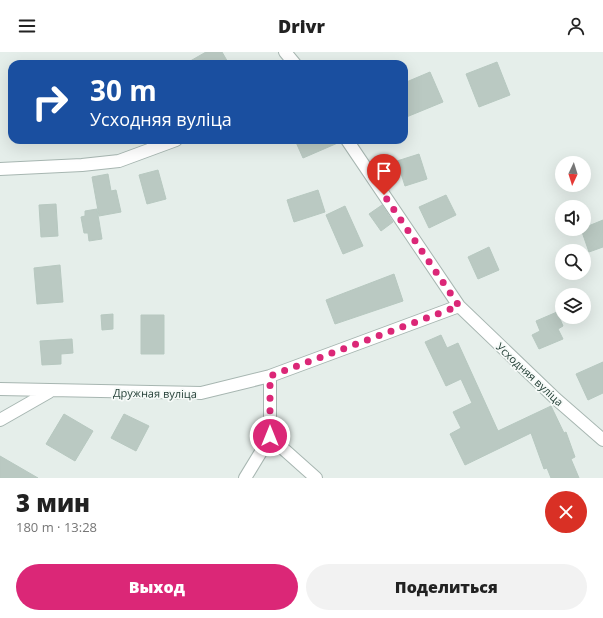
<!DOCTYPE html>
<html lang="ru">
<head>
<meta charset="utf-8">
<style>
	body { margin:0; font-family:"Open Sans",sans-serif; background:#f2f2f2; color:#222; height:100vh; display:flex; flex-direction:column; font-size:15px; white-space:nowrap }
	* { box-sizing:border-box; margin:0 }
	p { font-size:13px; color:#767676 }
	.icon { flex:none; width:22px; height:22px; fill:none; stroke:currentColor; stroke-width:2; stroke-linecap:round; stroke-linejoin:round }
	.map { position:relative; height:426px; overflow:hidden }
	.details { display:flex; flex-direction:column; background:#fff; flex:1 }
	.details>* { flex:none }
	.hud { position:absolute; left:8px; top:8px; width:400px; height:84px; border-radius:12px; box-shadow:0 4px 16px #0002; background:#1a4fa0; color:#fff; overflow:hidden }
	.needle { width:26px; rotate:184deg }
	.fabs { position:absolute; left:555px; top:104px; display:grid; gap:8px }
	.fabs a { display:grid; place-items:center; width:36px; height:36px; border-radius:50%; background:#fff; box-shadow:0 4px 16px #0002; font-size:20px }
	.pin { position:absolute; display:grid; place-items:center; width:34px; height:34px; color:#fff; margin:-41px -17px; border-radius:50% 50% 50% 0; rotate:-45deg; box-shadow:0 0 4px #0007 }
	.pin .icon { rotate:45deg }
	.me { position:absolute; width:44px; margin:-22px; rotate:0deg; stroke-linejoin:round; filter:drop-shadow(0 0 3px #0008) }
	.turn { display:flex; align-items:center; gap:14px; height:84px; padding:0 16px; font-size:18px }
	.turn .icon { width:52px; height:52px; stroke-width:2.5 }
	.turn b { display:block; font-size:28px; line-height:34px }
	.round { display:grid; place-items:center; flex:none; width:42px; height:42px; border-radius:21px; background:#f2f2f2 }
	.headline { display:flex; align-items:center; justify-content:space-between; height:68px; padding:0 16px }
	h1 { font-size:24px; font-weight:800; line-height:30px }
	.button { display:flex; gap:8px; margin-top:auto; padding:8px 16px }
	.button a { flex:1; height:46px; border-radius:24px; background:#db2777; color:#fff; font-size:16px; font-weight:800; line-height:46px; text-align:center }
	.button a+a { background:#f2f2f2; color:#222 }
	header { display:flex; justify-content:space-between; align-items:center; height:52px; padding:0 16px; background:#fff; font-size:18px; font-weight:800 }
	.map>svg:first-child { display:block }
</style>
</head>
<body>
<header><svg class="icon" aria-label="menu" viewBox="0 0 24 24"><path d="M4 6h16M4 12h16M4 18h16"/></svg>Drivr<svg class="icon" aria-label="person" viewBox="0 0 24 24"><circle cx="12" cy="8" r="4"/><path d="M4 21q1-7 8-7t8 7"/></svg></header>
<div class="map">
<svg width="603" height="426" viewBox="0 0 603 426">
	<rect width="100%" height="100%" fill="#e5eeea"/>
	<path fill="#bac9c2" stroke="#b7c8c0" d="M206,0H222L229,12H185Z
		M497,10L510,43L479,55L466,22Z
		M430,20L443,50L404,66V31Z
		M295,88H340V90L303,106Z
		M419,102L427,127L405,134L397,109Z
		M158,118L166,147L147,152L139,123Z
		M108,122L111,139L116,138L121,160L99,164L92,125Z
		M318,138L325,160L294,170L287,148Z
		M446,143L456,163L429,176L419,155Z
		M56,152L58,184L41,185L39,153Z
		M382,153L393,170L381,179L369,162Z
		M345,154L363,194L343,202L326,163Z
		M97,157L102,187L89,189L88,181H84L81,165L85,164V159Z
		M603,168V195L589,200L581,177Z
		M489,195L499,218L478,227L468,205Z
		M60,213L63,250L37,252L34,216Z
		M394,222L403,249L335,272L326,248Z
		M557,260L563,274L558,277L563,287L539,297L532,283L540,279L536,269Z
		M113,262V277L102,278L101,263Z
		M141,263H164V302H141Z
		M441,283L447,296L458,291L498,379L551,354L564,381L566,380L575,405L571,407L579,426H551L547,416L544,417L531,381L465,413L450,382L461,376L453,360L472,351L461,327L446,334L425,290Z
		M72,287L73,301L61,302V312L42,313L40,289Z
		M603,310V341L588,348L576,322Z
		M64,362L93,379L75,409L46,392Z
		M124,362L149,374L136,399L111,386Z
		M0,404L38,426H0Z"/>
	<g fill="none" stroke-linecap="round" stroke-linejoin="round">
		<defs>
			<path id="minor" d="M285,0L295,12
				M347,88L459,254L556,347L603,388
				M0,117L82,113L119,109L176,88
				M270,324L459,254
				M0,337L201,341L270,324V385L245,426
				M0,368L49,340
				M270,385L316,426"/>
		</defs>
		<use href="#minor" stroke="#a7b6b1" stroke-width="14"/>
		<use href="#minor" stroke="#fff" stroke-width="12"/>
	</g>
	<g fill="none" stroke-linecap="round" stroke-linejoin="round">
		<path stroke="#db2777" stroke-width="7" stroke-dasharray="0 12.6" d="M270,384V324L459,254L384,143"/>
	</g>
	<g text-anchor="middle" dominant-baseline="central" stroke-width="3.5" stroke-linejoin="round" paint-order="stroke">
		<g font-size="11" fill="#244037" stroke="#f6faf8">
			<text transform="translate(530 322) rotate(43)">Усходняя вуліца</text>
			<text transform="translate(155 341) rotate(1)">Дружная вуліца</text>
		</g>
	</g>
</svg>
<div class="fabs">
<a><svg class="needle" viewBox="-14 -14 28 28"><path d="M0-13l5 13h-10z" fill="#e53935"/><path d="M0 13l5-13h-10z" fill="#767676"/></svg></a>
<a><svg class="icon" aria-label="sound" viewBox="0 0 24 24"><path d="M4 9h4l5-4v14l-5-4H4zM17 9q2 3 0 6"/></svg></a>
<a><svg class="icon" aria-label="search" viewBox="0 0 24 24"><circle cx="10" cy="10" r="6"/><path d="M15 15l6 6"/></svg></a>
<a><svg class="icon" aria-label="layers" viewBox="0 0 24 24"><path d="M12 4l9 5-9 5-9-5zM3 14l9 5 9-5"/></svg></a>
</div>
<div class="pin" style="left:384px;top:143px;background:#d93025"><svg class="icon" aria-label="arrive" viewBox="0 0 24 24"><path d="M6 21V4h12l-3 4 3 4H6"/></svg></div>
<svg class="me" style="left:270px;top:384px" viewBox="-20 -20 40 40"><circle r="17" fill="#db2777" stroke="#fff" stroke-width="3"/><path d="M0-11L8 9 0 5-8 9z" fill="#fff"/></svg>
<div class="hud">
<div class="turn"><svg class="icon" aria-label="right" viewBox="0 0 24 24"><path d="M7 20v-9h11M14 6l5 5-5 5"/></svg><div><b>30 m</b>Усходняя вуліца</div></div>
</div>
</div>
<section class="details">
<div class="headline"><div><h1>3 мин</h1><p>180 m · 13:28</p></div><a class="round" style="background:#d93025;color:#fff"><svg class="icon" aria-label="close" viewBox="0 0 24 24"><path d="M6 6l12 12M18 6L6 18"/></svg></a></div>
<div class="button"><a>Выход</a><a>Поделиться</a></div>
</section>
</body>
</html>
